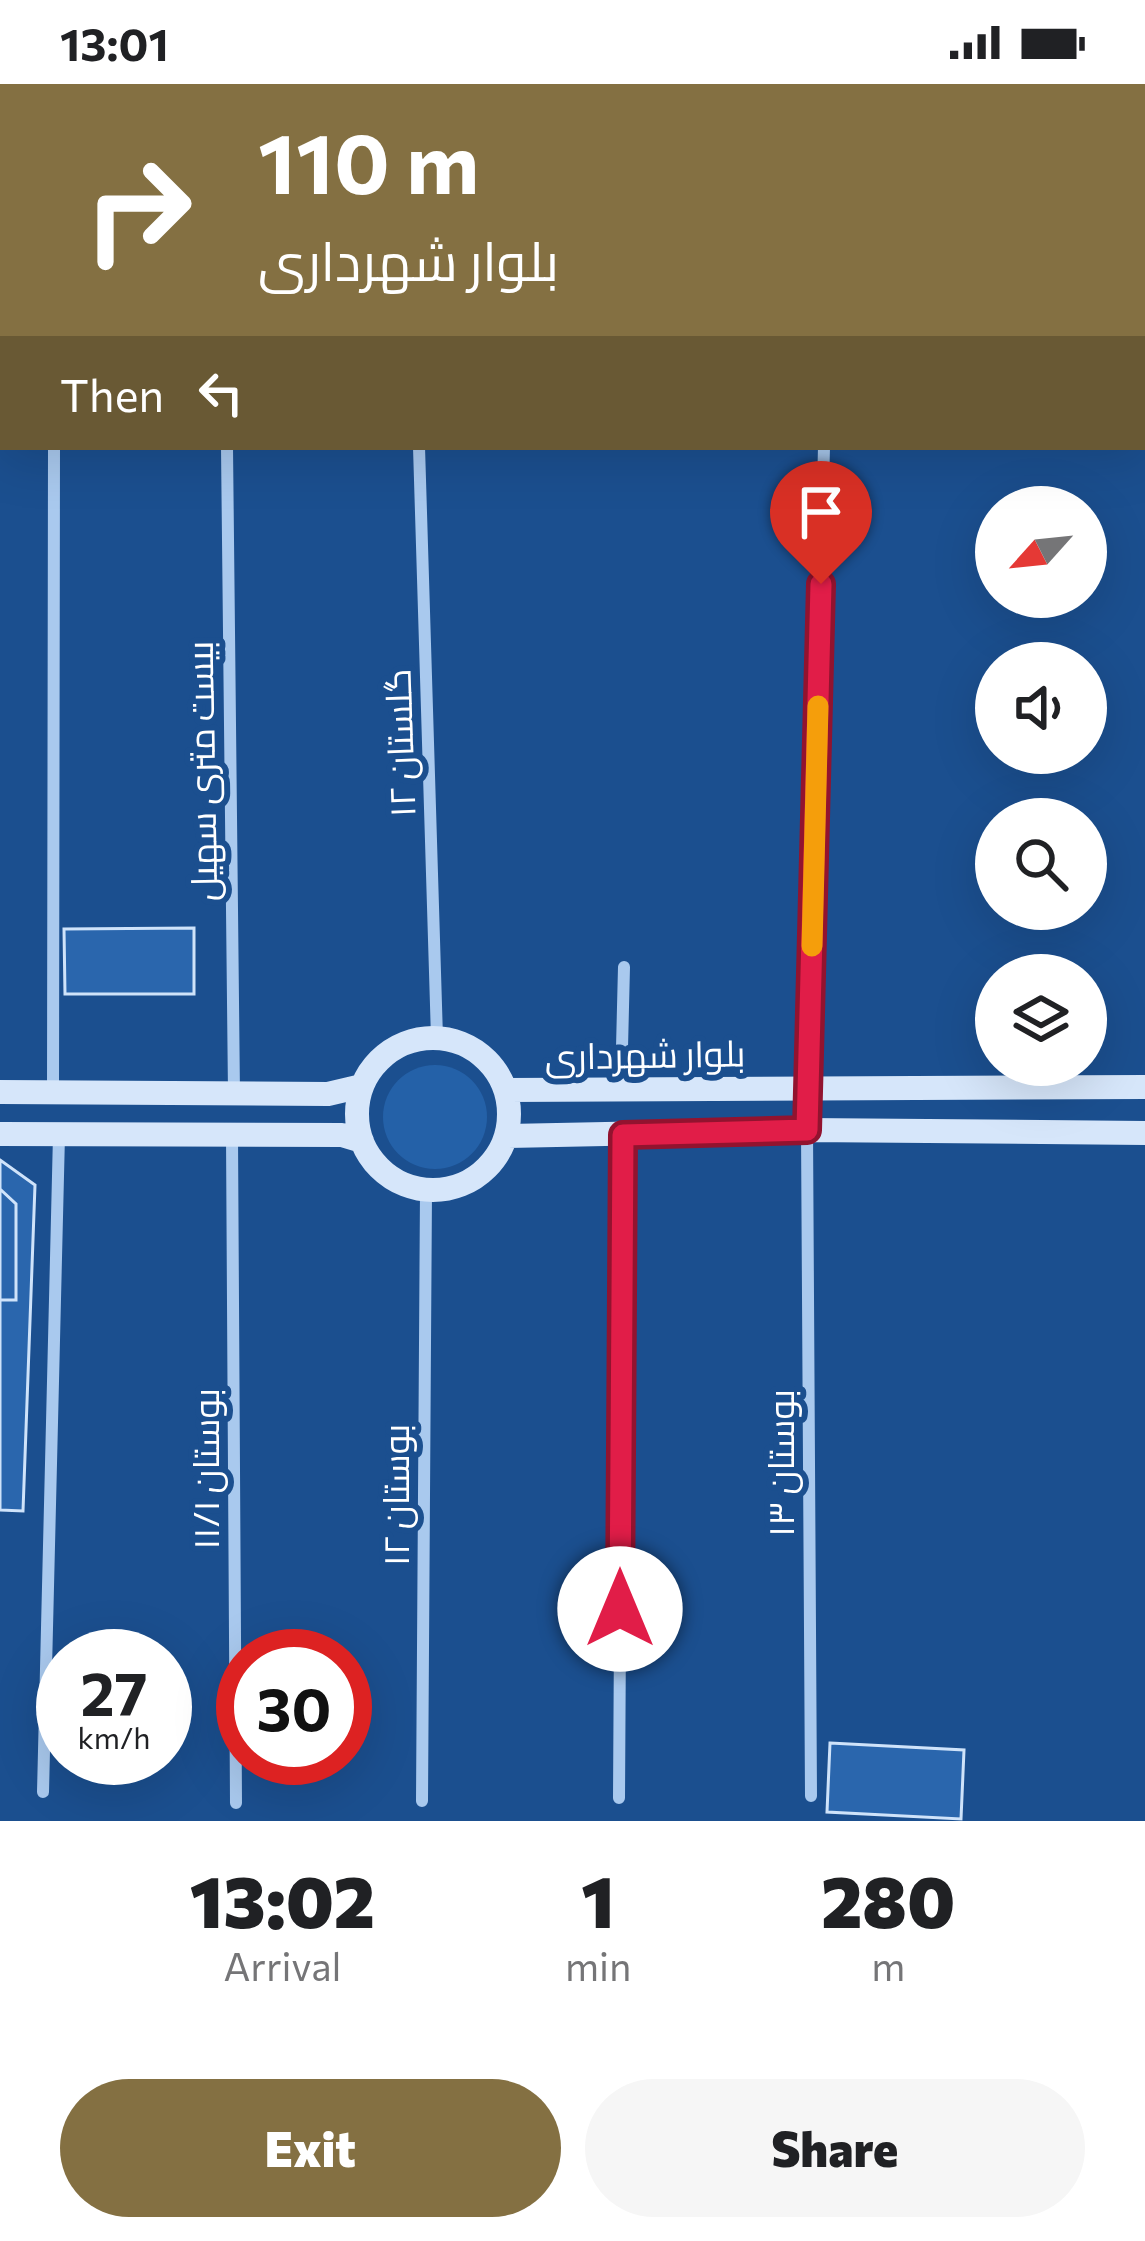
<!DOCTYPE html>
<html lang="en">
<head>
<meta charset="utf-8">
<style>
	body { margin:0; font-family:Commissioner,Cairo,sans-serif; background:#f6f6f6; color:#202124; height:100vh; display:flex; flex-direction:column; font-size:45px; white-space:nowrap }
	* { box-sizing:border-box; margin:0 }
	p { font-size:39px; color:#757577 }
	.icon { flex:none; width:66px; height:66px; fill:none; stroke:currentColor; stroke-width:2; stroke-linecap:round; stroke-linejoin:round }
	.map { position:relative; height:1737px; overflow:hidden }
	.side { display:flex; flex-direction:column; background:#fff; flex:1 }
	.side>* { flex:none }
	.top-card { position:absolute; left:0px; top:0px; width:1146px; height:366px; box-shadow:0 12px 48px #0002; background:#847042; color:#fff; overflow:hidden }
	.needle { width:78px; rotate:243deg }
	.controls { position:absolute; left:975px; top:402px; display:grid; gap:24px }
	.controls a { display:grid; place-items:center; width:132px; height:132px; border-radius:50%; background:#fff; box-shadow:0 12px 48px #0002; font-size:60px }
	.speed { position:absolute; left:36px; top:1545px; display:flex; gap:24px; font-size:60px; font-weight:700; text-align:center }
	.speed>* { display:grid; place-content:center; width:156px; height:156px; border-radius:50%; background:#fff; box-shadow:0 12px 48px #0002; line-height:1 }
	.speed small { font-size:30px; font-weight:400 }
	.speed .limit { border:18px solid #d22; background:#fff; color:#111 }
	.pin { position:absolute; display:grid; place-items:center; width:102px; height:102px; color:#fff; margin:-123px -51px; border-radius:50% 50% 50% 0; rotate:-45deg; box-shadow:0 0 12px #0007 }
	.pin .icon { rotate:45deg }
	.me { position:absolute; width:132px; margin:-66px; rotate:0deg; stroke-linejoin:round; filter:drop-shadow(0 0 9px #0008) }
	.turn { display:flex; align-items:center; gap:42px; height:252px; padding:0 60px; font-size:54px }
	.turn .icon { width:156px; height:156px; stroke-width:2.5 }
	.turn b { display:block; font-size:84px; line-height:102px }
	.then { display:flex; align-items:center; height:114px; padding:0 60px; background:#0003; gap:24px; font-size:45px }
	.eta { display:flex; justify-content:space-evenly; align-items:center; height:204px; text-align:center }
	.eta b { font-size:72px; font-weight:800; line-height:84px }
	.button { display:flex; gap:24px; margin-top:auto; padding:24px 60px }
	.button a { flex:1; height:138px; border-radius:72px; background:#847042; color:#fff; font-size:48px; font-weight:800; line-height:138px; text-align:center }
	.button a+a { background:#f6f6f6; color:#202124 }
	.status { display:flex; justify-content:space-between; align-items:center; height:84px; padding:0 60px; background:#fff; direction:ltr }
	.status svg { height:33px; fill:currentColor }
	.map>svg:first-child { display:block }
</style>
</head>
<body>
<div class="status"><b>13:01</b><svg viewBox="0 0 49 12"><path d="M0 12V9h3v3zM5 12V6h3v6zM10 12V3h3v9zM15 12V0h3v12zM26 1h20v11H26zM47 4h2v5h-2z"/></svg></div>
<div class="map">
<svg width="1145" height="1737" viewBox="0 0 1145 1737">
	<rect width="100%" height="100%" fill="#1b4f8f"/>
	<path fill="#2461a8" d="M383 1033a52 52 0 1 1 104 0a52 52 0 1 1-104 0Z"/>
	<path fill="#2a66ad" stroke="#cfe3fa" stroke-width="3" d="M194,844V910H65L64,845Z
		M0,1076L35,1101L23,1427L0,1426Z
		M0,1105L16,1120V1216H0Z
		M830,1659L964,1666L961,1735L827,1728Z"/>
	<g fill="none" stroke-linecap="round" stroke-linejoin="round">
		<path stroke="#a9c9ee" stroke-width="9" d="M93,0L94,3"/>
		<path stroke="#a9c9ee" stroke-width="12" d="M398,0L399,3
			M609,0V3
			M227,363L234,1010
			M419,363L437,954
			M621,1004L624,883
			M53,1008L54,363
			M232,1052L236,1719
			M43,1708L59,1051
			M811,1712L807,1046L824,363
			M619,1714L623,1051
			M422,1717L426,1107"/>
		<path stroke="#a9c9ee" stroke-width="21" d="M195,0L196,3
			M1134,0V3
			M1143,91L1145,115
			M0,144H3
			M1143,259H1145"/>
		<path stroke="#d6e6fa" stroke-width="24" d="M357 1030a76 76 0 1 1 152 0a76 76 0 1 1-152 0Z
			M506,1006L1145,1003
			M0,1008L328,1010L362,1002
			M0,1050L342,1051L362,1057
			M507,1052L807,1046L1145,1049"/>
	</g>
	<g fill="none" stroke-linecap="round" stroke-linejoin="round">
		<defs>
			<path id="route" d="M620,1525L623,1051L807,1046L821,500"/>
		</defs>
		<use href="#route" stroke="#92132f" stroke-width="30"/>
		<use href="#route" stroke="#e11d48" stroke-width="21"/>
		<path stroke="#f59e0b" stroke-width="21" d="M812,862L818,622"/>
	</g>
	<g text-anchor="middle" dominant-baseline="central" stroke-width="12" stroke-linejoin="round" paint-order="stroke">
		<g font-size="36" fill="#fff" stroke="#1b4f8f">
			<text transform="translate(398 659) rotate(-92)">گلستان ۱۲</text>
			<text transform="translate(200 687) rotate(-91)">بیست متری سهیل</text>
			<text transform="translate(645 969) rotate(-1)">بلوار شهرداری</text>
			<text transform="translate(779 1379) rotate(-90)">بوستان ۱۳</text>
			<text transform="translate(204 1385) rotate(-90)">بوستان ۱۱/۱</text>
			<text transform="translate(394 1411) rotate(-90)">بوستان ۱۲</text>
		</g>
	</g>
</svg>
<div class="controls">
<a><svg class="needle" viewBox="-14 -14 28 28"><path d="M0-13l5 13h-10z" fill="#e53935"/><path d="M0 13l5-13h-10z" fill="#757577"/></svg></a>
<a><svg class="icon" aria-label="sound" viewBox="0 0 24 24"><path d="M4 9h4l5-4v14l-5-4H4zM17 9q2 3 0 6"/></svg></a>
<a><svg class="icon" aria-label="search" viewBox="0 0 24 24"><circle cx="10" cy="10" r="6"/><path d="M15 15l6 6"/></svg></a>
<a><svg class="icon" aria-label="layers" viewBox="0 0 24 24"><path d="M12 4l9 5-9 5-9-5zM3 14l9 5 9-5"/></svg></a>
</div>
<div class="speed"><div>27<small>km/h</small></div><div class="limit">30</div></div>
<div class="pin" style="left:821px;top:500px;background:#d93025"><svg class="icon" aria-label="arrive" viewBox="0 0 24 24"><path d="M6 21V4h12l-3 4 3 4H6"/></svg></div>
<svg class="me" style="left:620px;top:1525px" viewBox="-20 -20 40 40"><circle r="19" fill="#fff"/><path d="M0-13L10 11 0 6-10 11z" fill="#e11d48"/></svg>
<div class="top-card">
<div class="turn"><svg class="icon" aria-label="right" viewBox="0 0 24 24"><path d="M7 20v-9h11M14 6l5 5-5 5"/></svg><div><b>110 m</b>بلوار شهرداری</div></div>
<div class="then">Then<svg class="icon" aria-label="left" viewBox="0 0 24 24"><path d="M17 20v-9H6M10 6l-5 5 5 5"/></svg></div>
</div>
</div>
<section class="side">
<div class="eta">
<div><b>13:02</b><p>Arrival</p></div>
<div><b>1</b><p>min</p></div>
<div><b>280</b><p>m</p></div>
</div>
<div class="button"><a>Exit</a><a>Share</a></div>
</section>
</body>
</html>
